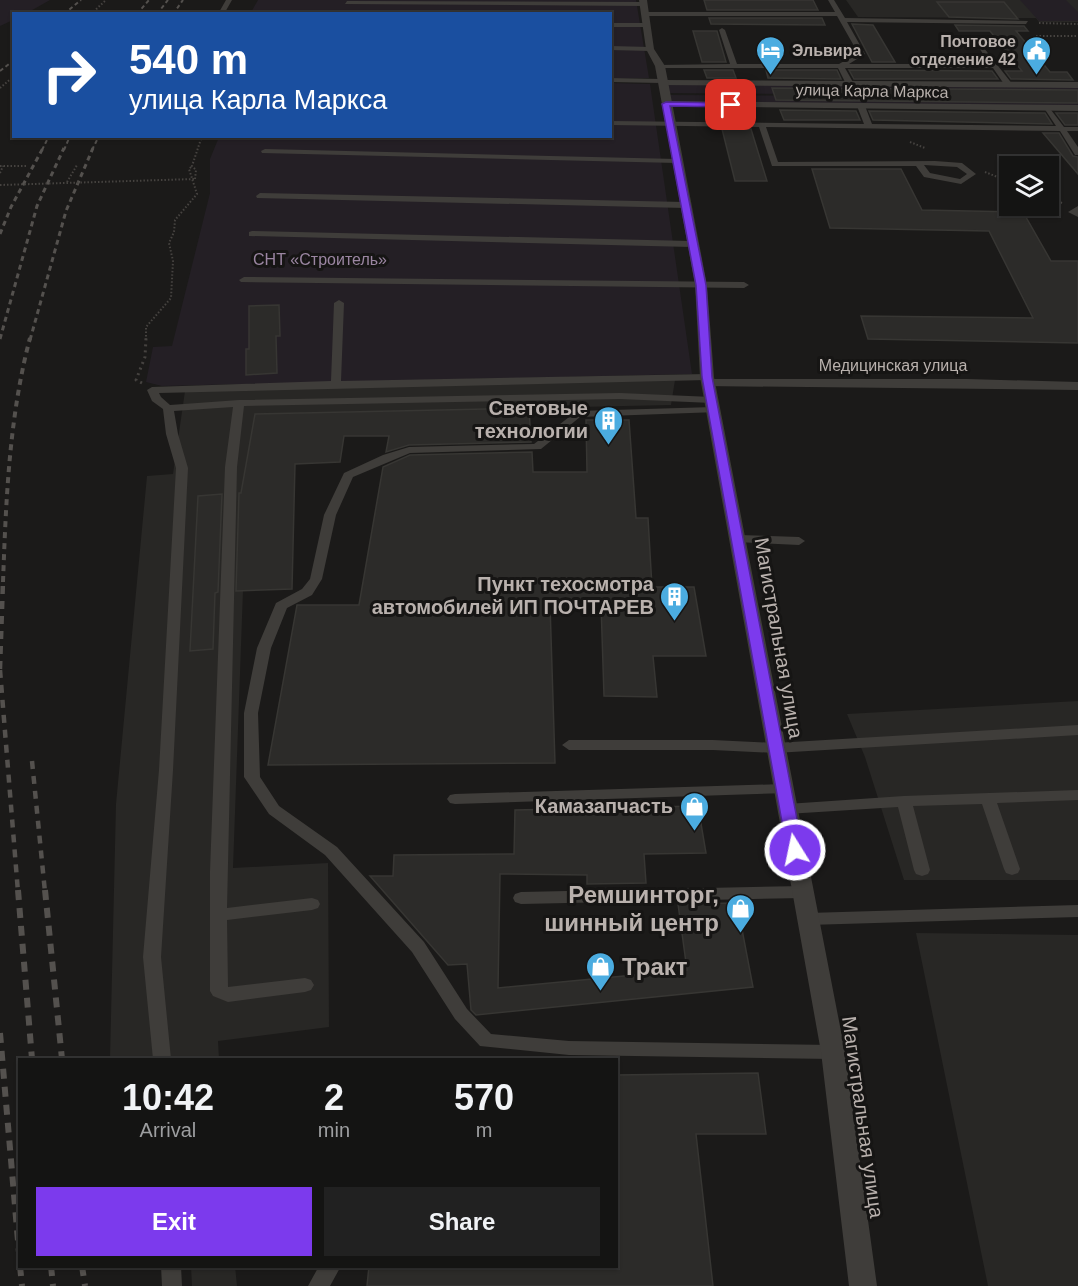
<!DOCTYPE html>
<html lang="en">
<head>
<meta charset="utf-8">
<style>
	body { margin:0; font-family:Arial,sans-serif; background:#212121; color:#f1f3f6; height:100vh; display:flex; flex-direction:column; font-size:22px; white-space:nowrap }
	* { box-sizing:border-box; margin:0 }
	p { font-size:20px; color:#9d9ea0 }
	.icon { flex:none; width:33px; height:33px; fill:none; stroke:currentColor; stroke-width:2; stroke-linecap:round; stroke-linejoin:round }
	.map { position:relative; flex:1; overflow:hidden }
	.panel { position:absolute; left:18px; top:1058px; width:600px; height:210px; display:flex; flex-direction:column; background:#141413; border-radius:0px; box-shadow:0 2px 4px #0004,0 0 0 2px #333 }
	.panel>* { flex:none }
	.hud { position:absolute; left:12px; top:12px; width:600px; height:126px; border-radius:0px; box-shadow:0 2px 4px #0004,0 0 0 2px #333; background:#1a4fa0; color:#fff; overflow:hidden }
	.tools { position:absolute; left:999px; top:156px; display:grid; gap:12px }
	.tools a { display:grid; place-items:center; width:60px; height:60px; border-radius:0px; background:#141413; box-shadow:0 2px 4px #0004,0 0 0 2px #333; font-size:30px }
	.pin { position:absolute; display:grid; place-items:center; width:51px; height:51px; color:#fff; margin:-26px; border-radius:12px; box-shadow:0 3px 9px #0006 }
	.me { position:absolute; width:66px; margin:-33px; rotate:350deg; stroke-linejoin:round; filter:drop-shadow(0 0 4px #0008) }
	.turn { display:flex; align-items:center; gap:21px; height:126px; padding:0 18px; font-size:27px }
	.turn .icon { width:78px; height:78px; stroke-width:2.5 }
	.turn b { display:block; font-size:42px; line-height:51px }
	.eta { display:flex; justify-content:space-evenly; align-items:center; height:102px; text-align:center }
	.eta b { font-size:36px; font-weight:700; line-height:42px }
	.button { display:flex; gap:12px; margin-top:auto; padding:12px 18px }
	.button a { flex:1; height:69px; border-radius:0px; background:#7c3aed; color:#fff; font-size:24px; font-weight:700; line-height:69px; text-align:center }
	.button a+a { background:#212121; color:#f1f3f6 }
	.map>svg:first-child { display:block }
</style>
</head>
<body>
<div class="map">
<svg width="1078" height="1286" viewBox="0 0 1078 1286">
	<rect width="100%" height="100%" fill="#1b1a19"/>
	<path fill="#282725" d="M846,0H1078V22H1039L1036,18L858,17Z
		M675,380L671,405L255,414L243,590L233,868L328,863L329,1027L218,1041L219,1059H110L116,804L147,476L173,474L185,391Z
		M1078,701V880H904L865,757L847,714Z
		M916,933L1078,935V1286H988Z
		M191,1266H235L237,1286H192Z"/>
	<path fill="#241f25" d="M0,0H50L27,13L14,14L13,20L0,26Z
		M258,0H636L649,78H611L610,14H250Z
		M1020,0H1066L1078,12V21H1039Z
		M611,83L650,84L692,374L162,386L146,382L153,347L172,346L210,193V159L219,137L610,136Z
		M664,84L1078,86V96L666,93Z
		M666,95L1078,97V106L667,104Z"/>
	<path fill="#2c2b29" stroke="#373633" stroke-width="1.5" d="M704,0H813L818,10H707Z
		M937,2H1004L1018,19L949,17Z
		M709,18H822L825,25L711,24Z
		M852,24L873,25L895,62H872Z
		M955,25L1024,26L1028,31H1016L1050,72H1067L1073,80L1011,79L1005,71H1022L990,31H959Z
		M693,31H717L726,62H702Z
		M704,70H733L736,78H707Z
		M766,70H837L841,79L768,78Z
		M849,70L992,71L998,79H854Z
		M709,88H739L742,99H713Z
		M772,88L1078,90V103L776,100Z
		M715,109H745L748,120H718Z
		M780,110L856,111L860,120H784Z
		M869,111L1045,113L1052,124L873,120Z
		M1056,113H1078V125H1065Z
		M722,129H751L767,181H735Z
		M1043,133H1059L1073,156L1078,157V174Z
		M812,169H901L922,210L1023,212L1051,261H1078V343L868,339L861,316L1033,318L989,231L830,228Z
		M279,305L280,336H276L277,373L246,375V349H249V306Z
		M529,408L531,442L409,445L386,452L389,436H344L340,462L295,464L292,589L236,591L239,493H241L255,414Z
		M586,420H629L636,518H648L652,587H694L706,656H653L657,697L604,696L601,604H550L555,763L268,765L297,605H359L383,467L410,455L532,452L533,472H587Z
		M222,494L218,592L215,593L213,649L190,651L198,496Z
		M698,806L706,853L644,854L646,883L587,884V875L500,874L498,988L687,970L678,904L737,903L753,987L476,1015L471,1010L467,964L448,965L370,876H393L394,855L514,854L515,810Z
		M758,1073L766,1134H696L713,1286H367L369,1266H616V1075Z"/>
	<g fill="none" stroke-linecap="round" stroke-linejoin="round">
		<path stroke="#464340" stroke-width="2" stroke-dasharray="1.5 2" stroke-linecap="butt" d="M91,14L106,0
			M1039,23L1078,24
			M1036,36H1078
			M0,88L14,76
			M910,142L925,148
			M0,166H26
			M985,172L1010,182
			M0,173L3,166
			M195,179L196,170L192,166L202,136
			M67,182L77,165
			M1048,197L1062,203
			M146,340V327L171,298L173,261L169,243L174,232L175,220L197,194L189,169L192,166"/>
		<path stroke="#464340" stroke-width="3" stroke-dasharray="2 4" stroke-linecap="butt" d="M142,383L136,380L145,357L146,338"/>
		<path fill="#3f3d3a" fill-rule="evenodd" d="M226,0H232L224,14H218Z
			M828,0H834L845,18L1028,21L1026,24L847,22L865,54L849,64H990L977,45L980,43L1013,85L1006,87L993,68H845L854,84L850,86L846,84L838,68H660L658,65L730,64L719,30L722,28L725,30L737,64H839L858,53L837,16H645L642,14L645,12H835Z
			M347,1L644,2L647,4L644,6L345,4Z
			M610,23H647L650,25L647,27H610Z
			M610,46L650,47L653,49L650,51L610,50Z
			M610,78L661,79L665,81L661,83L610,82Z
			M861,104L865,106L872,124L1056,126L1044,108L1048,106L1064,127H1078V131H1067L1078,147V155H1075L1060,131L766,127L778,162L935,161L962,163L976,174L961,184L924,177L916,166H772L759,127L610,125V121L864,124L857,106ZM924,165L957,167L967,174L960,179L930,173Z
			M265,149L677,159L681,161L677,163L262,153L261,151Z
			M260,193L685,202L689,205L685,208L257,198L256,196Z
			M1078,206V217L1068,212Z
			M252,231L691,241L695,244L691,247L249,236V232Z
			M244,277L744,282L749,285L744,288L241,282L239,280Z
			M339,300L344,303L341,381L707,374L712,377L707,380L159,393L161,397L170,405L239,400L620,393L712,397L717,400L712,403L620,399L244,406L237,467L227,908L312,898L318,900L320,904L318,908L312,910L227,920L228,987L305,978L311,980L314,985L311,990L305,992L228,1002L213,996L210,991V872L225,467L233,407L174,411L178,434L188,468L173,770L161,957L171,1059H153L143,957L159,770L176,468L166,434L163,409L152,401L147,390L152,387L331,381L334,303Z
			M714,407L718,408V412L580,417L541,449L410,453L353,477L336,515L322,579L312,595L287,608L271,648L258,713L260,777L279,806L337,847L424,942L467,1009L491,1034L569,1041L833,1045L839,1047L842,1052L839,1057L833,1059L569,1055L480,1046L455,1019L412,952L325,855L269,814L244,777V713L257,648L276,603L302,589L310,579L324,515L344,473L383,455L409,447L534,444L577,411Z
			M739,535L799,537L805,541L799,545L735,542L733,539L735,536Z
			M1078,725V735L775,753L713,750H569L562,745L569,740H713L775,743Z
			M783,784L788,785L791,789L788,793L455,804L450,803L447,799L450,795L455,794Z
			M1078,790V800L997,803L1020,869L1018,873L1012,875L1006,873L1004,869L982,804L913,806L930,870L928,874L922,876L916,874L914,870L898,807L787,814L782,813L779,809L782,805L787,804L904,796Z
			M803,886L809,888L811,892L809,896L803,898L521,904L515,902L513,898L515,894L521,892Z
			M1078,905V917L808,925L802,923L800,919L802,915L808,913Z
			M161,1266H181L182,1286H162Z
			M319,1266H341L330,1286H308Z"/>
		<path fill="#3f3d3a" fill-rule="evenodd" d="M662,80L1078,82V88L659,85V81Z
			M666,101L1078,105V111L663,106L661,104Z
			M709,379H967L1078,382V390L704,386L702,383L704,380Z"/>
		<path fill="#3f3d3a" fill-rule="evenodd" d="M639,0H647L654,49L665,66L707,285L714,377L845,1052L877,1286H849L821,1052L700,377L695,285L655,66L646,49Z"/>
		<path stroke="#54514e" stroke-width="2" stroke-dasharray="4 3" stroke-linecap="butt" d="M64,14L81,0
			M137,14L149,0
			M157,14L168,0
			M173,14L183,0
			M0,71L14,60
			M42,150L49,136
			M64,150L70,136
			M92,150L99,136"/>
		<path stroke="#54514e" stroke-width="3" stroke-dasharray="5 4" stroke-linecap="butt" d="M0,234L11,207L43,148
			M0,339L37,206L64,148
			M30,340L66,211L93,148"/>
		<path stroke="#54514e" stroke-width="4" stroke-dasharray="6 5" stroke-linecap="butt" d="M3,582C6,501 9,417 30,338"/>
		<path stroke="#54514e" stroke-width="4.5" stroke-dasharray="8 7" stroke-linecap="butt" d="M0,669L3,581
			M0,670L18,892
			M32,761L45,892"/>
		<path stroke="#54514e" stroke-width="6" stroke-dasharray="10 8" stroke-linecap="butt" d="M18,890L32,1059
			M45,890L62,1059
			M0,1033L20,1264
			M20,1266L22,1286
			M51,1266L53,1286
			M82,1266L85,1286"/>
		<path stroke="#464340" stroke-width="2" stroke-dasharray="1.5 2" stroke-linecap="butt" d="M0,185L195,179"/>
	</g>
	<path fill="#7c3aed" stroke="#51269a" stroke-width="1.5" d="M666,102L731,103L735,105L731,107L670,106L706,285L712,377L803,850L801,854H789L787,850L702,377L696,285L662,104Z"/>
	<defs>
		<symbol id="hotel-pin" viewBox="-11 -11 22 30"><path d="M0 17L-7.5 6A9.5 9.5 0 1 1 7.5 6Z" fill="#4bace0" stroke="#161514"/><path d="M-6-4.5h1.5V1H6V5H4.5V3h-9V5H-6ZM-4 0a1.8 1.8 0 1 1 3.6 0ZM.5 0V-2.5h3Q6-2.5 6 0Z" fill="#fff"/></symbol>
		<symbol id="civic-pin" viewBox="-11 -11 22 30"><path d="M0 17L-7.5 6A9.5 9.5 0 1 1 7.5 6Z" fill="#4bace0" stroke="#161514"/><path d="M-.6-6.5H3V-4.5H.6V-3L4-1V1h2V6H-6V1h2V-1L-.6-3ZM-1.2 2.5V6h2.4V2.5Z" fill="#fff"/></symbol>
		<symbol id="building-pin" viewBox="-11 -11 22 30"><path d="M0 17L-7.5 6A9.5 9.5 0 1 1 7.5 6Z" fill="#4bace0" stroke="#161514"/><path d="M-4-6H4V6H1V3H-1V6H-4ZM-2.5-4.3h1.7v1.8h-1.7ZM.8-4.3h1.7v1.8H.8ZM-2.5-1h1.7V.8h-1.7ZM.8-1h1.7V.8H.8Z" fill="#fff"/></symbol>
		<symbol id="shop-pin" viewBox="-11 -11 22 30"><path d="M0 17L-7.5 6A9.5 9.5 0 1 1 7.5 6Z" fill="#4bace0" stroke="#161514"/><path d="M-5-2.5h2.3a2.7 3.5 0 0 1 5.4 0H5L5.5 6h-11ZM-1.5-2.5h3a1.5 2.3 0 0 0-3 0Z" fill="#fff"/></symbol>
	</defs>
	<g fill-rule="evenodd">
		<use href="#hotel-pin" x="754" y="34" width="33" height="45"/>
		<use href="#civic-pin" x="1020" y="34" width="33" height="45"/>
		<use href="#building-pin" x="592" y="404" width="33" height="45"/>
		<use href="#building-pin" x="658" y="580" width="33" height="45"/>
		<use href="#shop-pin" x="678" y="790" width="33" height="45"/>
		<use href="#shop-pin" x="724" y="892" width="33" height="45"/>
		<use href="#shop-pin" x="584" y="950" width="33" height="45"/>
	</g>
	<g text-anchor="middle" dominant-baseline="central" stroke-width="6" stroke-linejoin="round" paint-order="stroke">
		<g font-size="16" font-weight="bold" fill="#b9b1ad" stroke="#161514" text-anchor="end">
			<text x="1016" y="41">Почтовое<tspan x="1016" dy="18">отделение 42</tspan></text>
			<text x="792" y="50" text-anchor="start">Эльвира</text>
		</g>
		<g font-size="16" fill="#b9b1ad" stroke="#161514">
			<text transform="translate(872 91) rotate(1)">улица Карла Маркса</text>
			<text x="893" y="365">Медицинская улица</text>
		</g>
		<g font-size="16" fill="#9b86a2" stroke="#161514">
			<text x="320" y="259">СНТ «Строитель»</text>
		</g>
		<g font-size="20" font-weight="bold" fill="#b9b1ad" stroke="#161514" text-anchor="end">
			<text x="588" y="408">Световые<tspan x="588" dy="23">технологии</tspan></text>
			<text x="654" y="584">Пункт техосмотра<tspan x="654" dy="23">автомобилей ИП ПОЧТАРЕВ</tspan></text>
			<text x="673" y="806">Камазапчасть</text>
		</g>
		<g font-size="20" fill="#b9b1ad" stroke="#161514">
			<text transform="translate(779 638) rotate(80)">Магистральная улица</text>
			<text transform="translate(863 1117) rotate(82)">Магистральная улица</text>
		</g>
		<g font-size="24" font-weight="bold" fill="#b9b1ad" stroke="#161514" text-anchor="end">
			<text x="719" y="894">Ремшинторг,<tspan x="719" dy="28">шинный центр</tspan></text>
			<text x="622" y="966" text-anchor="start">Тракт</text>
		</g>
	</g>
</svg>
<div class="tools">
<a><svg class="icon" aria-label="layers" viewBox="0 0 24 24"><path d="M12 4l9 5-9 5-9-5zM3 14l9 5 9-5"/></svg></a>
</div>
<div class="pin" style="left:731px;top:105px;background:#d93025"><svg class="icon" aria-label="arrive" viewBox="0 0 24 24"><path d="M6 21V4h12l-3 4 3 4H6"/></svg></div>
<svg class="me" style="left:795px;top:850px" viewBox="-20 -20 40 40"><circle r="17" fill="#7c3aed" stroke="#fff" stroke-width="3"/><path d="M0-11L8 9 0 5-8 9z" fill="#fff"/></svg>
<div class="hud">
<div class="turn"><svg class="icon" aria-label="right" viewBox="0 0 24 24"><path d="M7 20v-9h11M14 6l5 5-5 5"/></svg><div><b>540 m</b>улица Карла Маркса</div></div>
</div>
<section class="panel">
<div class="eta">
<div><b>10:42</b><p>Arrival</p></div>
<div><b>2</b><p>min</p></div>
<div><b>570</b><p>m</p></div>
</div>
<div class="button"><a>Exit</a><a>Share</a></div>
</section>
</div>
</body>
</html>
